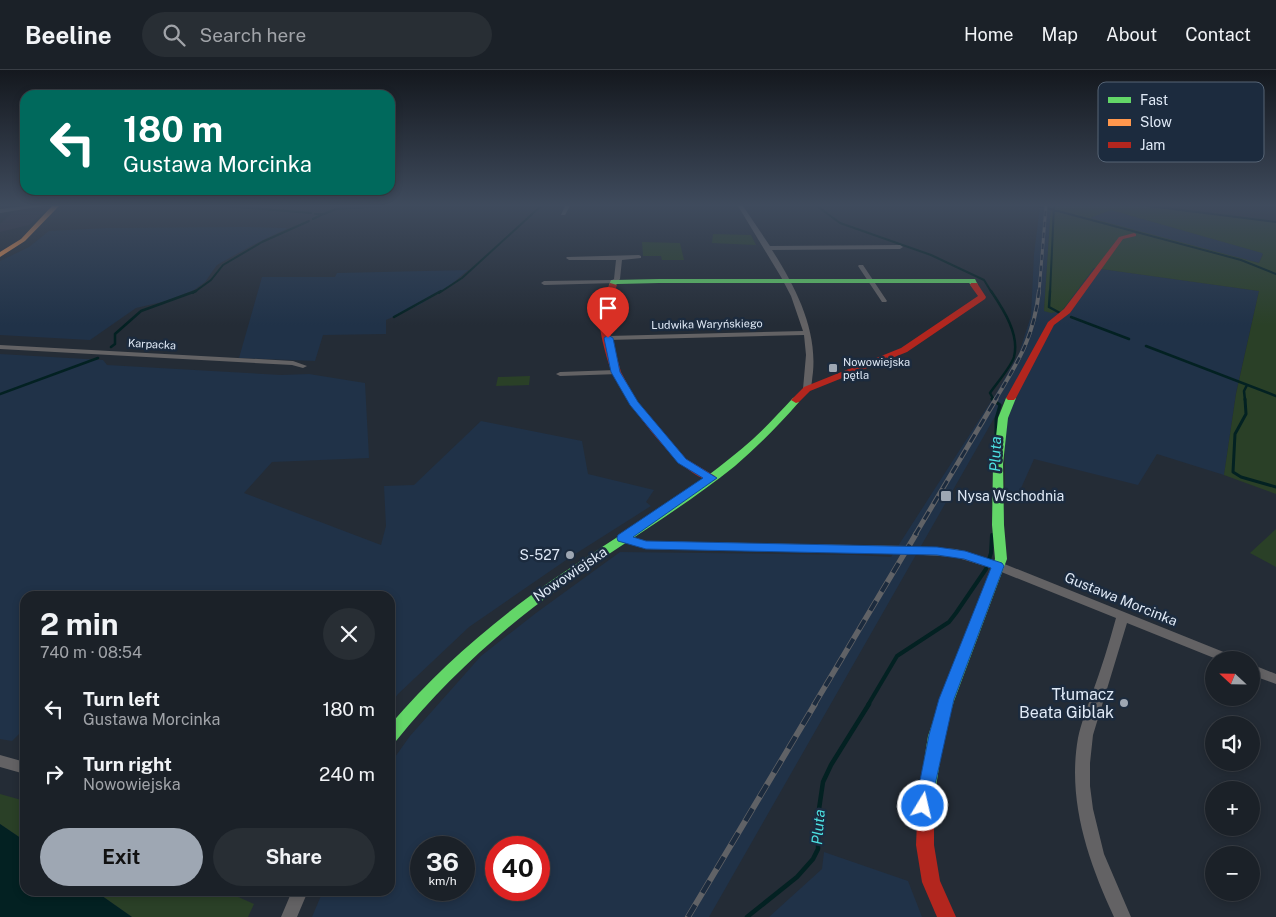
<!DOCTYPE html>
<html lang="en">
<head>
<meta charset="utf-8">
<style>
	body { margin:0; font-family:"Public Sans",sans-serif; background:#282e34; color:#f1f3f6; height:100vh; display:flex; flex-direction:column; font-size:19px; white-space:nowrap }
	* { box-sizing:border-box; margin:0 }
	p { font-size:16px; color:#a0a3a8 }
	.icon { flex:none; width:28px; height:28px; fill:none; stroke:currentColor; stroke-width:2; stroke-linecap:round; stroke-linejoin:round }
	.map { position:relative; flex:1; overflow:hidden }
	.details { position:absolute; left:20px; top:521px; width:375px; height:305px; display:flex; flex-direction:column; background:#1b2128; border-radius:15px; box-shadow:0 2px 8px #0003,0 0 0 1px #393e45 }
	.details>* { flex:none }
	.hud { position:absolute; left:20px; top:20px; width:375px; height:105px; border-radius:15px; box-shadow:0 2px 8px #0003,0 0 0 1px #393e45; background:#00695c; color:#fff; overflow:hidden }
	.needle { width:32px; rotate:292deg }
	.controls { position:absolute; left:1205px; top:581px; display:grid; gap:10px }
	.controls a { display:grid; place-items:center; width:55px; height:55px; border-radius:50%; background:#1b2128; box-shadow:0 2px 8px #0003,0 0 0 1px #393e45; font-size:25px }
	.speed { position:absolute; left:410px; top:766px; display:flex; gap:10px; font-size:25px; font-weight:700; text-align:center }
	.speed>* { display:grid; place-content:center; width:65px; height:65px; border-radius:50%; background:#1b2128; box-shadow:0 2px 8px #0003,0 0 0 1px #393e45; line-height:1 }
	.speed small { font-size:12px; font-weight:400 }
	.speed .limit { border:8px solid #d22; background:#fff; color:#111 }
	.pin { position:absolute; display:grid; place-items:center; width:42px; height:42px; color:#fff; margin:-51px -21px; border-radius:50% 50% 50% 0; rotate:-45deg; box-shadow:0 0 5px #0007 }
	.pin .icon { rotate:45deg }
	.me { position:absolute; width:55px; margin:-28px; rotate:9deg; stroke-linejoin:round; filter:drop-shadow(0 0 4px #0008) }
	.turn { display:flex; align-items:center; gap:18px; height:105px; padding:0 20px; font-size:22px }
	.turn .icon { width:65px; height:65px; stroke-width:2.5 }
	.turn b { display:block; font-size:35px; line-height:42px }
	.round { display:grid; place-items:center; flex:none; width:52px; height:52px; border-radius:26px; background:#282e34 }
	.overview { display:flex; align-items:center; justify-content:space-between; height:85px; padding:0 20px }
	h1 { font-size:30px; font-weight:700; line-height:38px }
	.button { display:flex; gap:10px; margin-top:auto; padding:10px 20px }
	.button a { flex:1; height:58px; border-radius:30px; background:#9ea7b3; color:#111; font-size:20px; font-weight:700; line-height:58px; text-align:center }
	.button a+a { background:#282e34; color:#f1f3f6 }
	ul { padding:0; list-style:none }
	li { display:flex; align-items:center; gap:15px; height:65px; padding:0 20px }
	li div { flex:1 }
	li b { display:block; font-size:19px }
	li em { font-style:normal }
	header { display:flex; align-items:center; gap:30px; box-sizing:border-box; height:70px; padding:0 25px; background:#1b2128; border-bottom:1px solid #393e45 }
	header strong { font-size:24px }
	nav { display:flex; gap:28px; margin-inline-start:auto; font-size:18px }
	.search { width:350px; height:45px; background:#282e34; display:flex; align-items:center; gap:12px; box-sizing:border-box; padding:0 18px; border-radius:28px; color:#a0a3a8; font-size:19px }
	.map>svg:first-child { display:block }
</style>
</head>
<body>
<header>
<strong>Beeline</strong>
<div class="search"><svg class="icon" aria-label="search" viewBox="0 0 24 24"><circle cx="10" cy="10" r="6"/><path d="M15 15l6 6"/></svg>Search here</div>
<nav><a>Home</a><a>Map</a><a>About</a><a>Contact</a></nav>
</header>
<div class="map">
<svg width="1276" height="847" viewBox="0 0 1276 847">
	<rect width="100%" height="100%" fill="#242c36"/>
	<path fill="#302f3f" d="M44,136H53L49,141L44,142L29,155L0,162V154L14,141Z"/>
	<path fill="#203248" fill-rule="evenodd" d="M1040,136H1051L1044,241H1062L1094,198L1259,221L1236,323L1224,405L1157,384L1138,415L1034,389L1018,425L1005,422V329L709,847H312L323,821H390V694L410,666L481,586L536,543L620,482L855,485L891,487L995,325L1019,283L1031,246L1034,184ZM421,778H464V820H421ZM496,778H539V820H496Z
		M1111,140L1263,183L1259,193L1089,148Z
		M248,157L288,158L251,176L217,195L205,212L194,220L166,231L136,238L90,270L0,265V191L29,177L49,161L106,158Z
		M468,200L448,217L419,235L386,250V264L323,265L315,291L239,288L262,207H335L337,203Z
		M0,284L103,290L107,295L281,305L309,304L365,313L369,388L272,392L244,423L381,475L386,456L384,416L414,415L481,351L582,371L588,404L654,420L646,432L651,436L572,486L469,557L398,624L390,635V526H25V658L12,671L0,669Z
		M824,782L908,811L922,847H769L822,799Z"/>
	<path fill="#2a4027" fill-rule="evenodd" d="M1051,136H1155L1276,151V424L1224,405L1236,324L1259,221L1094,198L1062,241L1051,243L1044,241ZM1111,140L1262,183L1263,184L1259,193L1090,148Z
		M713,164L751,165L756,175L712,173Z
		M642,172L680,173L684,190H662L661,186H643Z
		M530,306L529,315L496,316L498,307Z
		M1276,459V497L1250,483Z
		M0,724L25,731V771L0,754Z
		M95,821H225L254,834L248,847H132Z"/>
	<path fill="#032122" d="M0,754L25,771V821H95L132,847H0Z"/>
	<g fill="none" stroke-linecap="round" stroke-linejoin="round">
		<path stroke="#032122" stroke-width="2" d="M227,136L311,143
			M817,136L840,153L931,185L984,210L992,223
			M1039,136L1241,190L1276,204
			M1149,136L1276,152
			M315,144H324L336,139L384,136
			M313,149L323,144
			M193,223L211,210L223,195L262,172L309,151
			M439,223L462,208L541,136
			M1050,223L1054,136"/>
		<path stroke="#032122" stroke-width="2.5" d="M991,221C1003,239 1020,264 1014,287C1011,297 996,314 990,323L994,330
			M1050,221L1049,237L1060,243
			M394,247L441,221
			M1071,247L1129,269
			M1146,276L1276,326
			M111,277L115,274V264L141,241L196,221
			M0,324L98,288
			M1245,330L1244,321L1247,315"/>
		<path stroke="#032122" stroke-width="3" d="M992,329L1000,335L996,349V364
			M1245,329L1246,344L1235,364L1233,402L1241,407L1276,417"/>
		<path stroke="#032122" stroke-width="4" d="M868,635L897,586L949,552L956,543L986,499L991,483L992,465"/>
		<path stroke="#032122" stroke-width="4.5" d="M747,847L797,807L813,789L818,779L819,739L823,712L831,695L869,634"/>
		<path fill="#636264" fill-rule="evenodd" d="M25,136H44L0,143V139Z
			M565,136H570L565,145H561Z
			M738,136H743L770,176L900,175L903,177L900,179L772,180C795,216 817,258 813,302C812,308 812,315 810,321H807L803,319L806,285L804,265L608,270L604,268L608,266L803,261L791,226L781,207Z
			M639,185L641,186V188L622,190L620,209L616,213L544,215L541,213L544,211L612,210L614,209L616,190H569L566,188L567,187Z
			M859,195H863L887,231L886,232H882L858,196Z
			M0,275L293,291L307,296L303,298L292,295L0,279Z
			M616,300L620,302L619,304L560,306L556,304L560,302Z
			M623,464L646,471L907,476L956,479L1002,493L1236,587L1238,590H1219L1127,553L1093,665L1090,693V716L1093,739L1104,784L1131,847H1114C1088,791 1067,730 1078,668C1081,653 1087,639 1092,624C1101,599 1109,574 1116,548L994,499L955,487L907,484L646,479L619,470L618,468L619,466Z
			M1251,594L1276,604V614L1251,605Z
			M0,685L25,692V704L0,697Z
			M292,821H308L297,847H281Z"/>
		<path fill="#63d668" fill-rule="evenodd" d="M659,209H975L978,215L974,217L969,213H659L617,214L613,217L609,215L611,210H614Z
			M1011,325L1016,328L1008,348L1003,394L1004,455L1007,489L954,631L944,666L934,729L932,734L926,737L920,734L918,729L928,666L940,631L995,489L992,455L993,394L998,348L1006,328Z
			M796,327L799,328V332C779,355 758,376 735,396C679,441 616,477 558,519C497,563 443,613 396,671L390,673V655C437,600 492,552 551,511C619,464 691,424 753,369C767,356 780,342 793,328Z"/>
		<path fill="#ff974d" fill-rule="evenodd" d="M52,136H59L25,171L0,187V182L21,169Z"/>
		<path fill="#b3261e" fill-rule="evenodd" d="M1134,163L1136,164V166L1123,169L1070,243L1054,255L1016,328L1014,330H1008L1006,328L1048,252L1064,239L1119,167Z
			M610,213L617,215L607,242L608,255L621,302L637,332L686,389L715,406L716,408L715,410C687,417 622,327 612,302C607,292 597,253 599,242C600,233 606,221 610,213Z
			M971,213H977L986,227L985,229L907,282L810,321L799,332L796,333L791,330L804,317L901,278L978,226L970,215Z
			M926,721L932,724L934,729V775L940,811L956,847H937L922,812L916,775L918,729L920,724Z"/>
		<defs>
			<path id="rail-far4" d="M1039,223L1046,136"/>
			<path id="rail-far3" d="M995,330C1018,292 1034,267 1039,221"/>
			<path id="rail-far2" d="M915,465L996,329"/>
			<path id="rail-far1" d="M814,635L916,464"/>
			<path id="rail" d="M688,847L815,634"/>
		</defs>
		<use href="#rail-far4" stroke="#606266" stroke-width="3"/>
		<use href="#rail-far3" stroke="#606266" stroke-width="4"/>
		<use href="#rail-far2" stroke="#606266" stroke-width="5"/>
		<use href="#rail-far1" stroke="#606266" stroke-width="5.5"/>
		<use href="#rail" stroke="#606266" stroke-width="6"/>
		<use href="#rail-far4" stroke="#1c2b3e" stroke-width="2" stroke-dasharray="5.5" stroke-linecap="butt"/>
		<use href="#rail-far3" stroke="#1c2b3e" stroke-width="2.5" stroke-dasharray="7" stroke-linecap="butt"/>
		<use href="#rail-far2" stroke="#1c2b3e" stroke-width="3" stroke-dasharray="9" stroke-linecap="butt"/>
		<use href="#rail-far1" stroke="#1c2b3e" stroke-width="4" stroke-dasharray="11" stroke-linecap="butt"/>
		<use href="#rail" stroke="#1c2b3e" stroke-width="4.5" stroke-dasharray="14" stroke-linecap="butt"/>
	</g>
	<linearGradient id="sky" x2="0" y2="1"><stop stop-color="#14181e"/><stop offset="0.53" stop-color="#3f4b5d"/><stop offset="1" stop-color="#3f4b5d" stop-opacity="0"/></linearGradient>
	<rect width="1276" height="255" fill="url(#sky)"/>
	<path fill="#1a73e8" stroke="#114b97" d="M608,265L613,268L620,302L638,332L686,389L717,408L633,467L646,471L937,477L965,481L1002,493L1004,496L954,629L929,742L923,744L917,742L915,736L929,665L939,629L991,498L964,489L937,485L646,479L618,471L617,468L618,465L703,408L678,393L630,335L611,302L604,268Z"/>
	<g fill="#9ea7b3" stroke="#1c2b3e" stroke-width="2">
		<rect x="828" y="293" width="10" height="10" rx="2.5"/>
		<rect x="940" y="420" width="12" height="12" rx="2.5"/>
		<circle cx="570" cy="485" r="5"/>
		<circle cx="1124" cy="633" r="5"/>
	</g>
	<g text-anchor="middle" dominant-baseline="central" stroke-width="5" stroke-linejoin="round" paint-order="stroke">
		<g font-size="11" fill="#dfe9f6" stroke="#1c2b3e">
			<text transform="translate(707 254) rotate(-1)">Ludwika Waryńskiego</text>
			<text transform="translate(152 274) rotate(3)">Karpacka</text>
		</g>
		<g font-size="11" fill="#dfe9f6" stroke="#1c2b3e" text-anchor="start">
			<text x="843" y="292">Nowowiejska<tspan x="843" dy="13">pętla</tspan></text>
		</g>
		<g font-size="14" fill="#dfe9f6" stroke="#1c2b3e" text-anchor="start">
			<text x="957" y="426">Nysa Wschodnia</text>
			<text x="560" y="485" text-anchor="end">S-527</text>
		</g>
		<g font-size="14" fill="#dfe9f6" stroke="#1c2b3e">
			<text transform="translate(570 504) rotate(-34)">Nowowiejska</text>
			<text transform="translate(1121 529) rotate(22)">Gustawa Morcinka</text>
		</g>
		<g font-size="15" font-style="italic" fill="#4de1e2" stroke="#1c2b3e">
			<text transform="translate(995 384) rotate(-88)">Pluta</text>
			<text transform="translate(818 757) rotate(-85)">Pluta</text>
		</g>
		<g font-size="16" fill="#dfe9f6" stroke="#1c2b3e" text-anchor="end">
			<text x="1114" y="624">Tłumacz<tspan x="1114" dy="18">Beata Giblak</tspan></text>
		</g>
	</g>
	<rect x="1098" y="12" width="166" height="80" rx="8" fill="#1c2b3e" stroke="#566475" stroke-width="1"/>
	<rect x="1108" y="27" width="23" height="6" fill="#63d668"/>
	<rect x="1108" y="49" width="23" height="7" fill="#ff974d"/>
	<rect x="1108" y="72" width="23" height="6" fill="#b3261e"/>
	<g font-size="14" fill="#dfe9f6">
		<text x="1140" y="35">Fast</text>
		<text x="1140" y="57">Slow</text>
		<text x="1140" y="80">Jam</text>
	</g>
</svg>
<div class="controls">
<a><svg class="needle" viewBox="-14 -14 28 28"><path d="M0-13l5 13h-10z" fill="#e53935"/><path d="M0 13l5-13h-10z" fill="#a0a3a8"/></svg></a>
<a><svg class="icon" aria-label="sound" viewBox="0 0 24 24"><path d="M4 9h4l5-4v14l-5-4H4zM17 9q2 3 0 6"/></svg></a>
<a>+</a>
<a>−</a>
</div>
<div class="speed"><div>36<small>km/h</small></div><div class="limit">40</div></div>
<div class="pin" style="left:608px;top:268px;background:#d93025"><svg class="icon" aria-label="arrive" viewBox="0 0 24 24"><path d="M6 21V4h12l-3 4 3 4H6"/></svg></div>
<svg class="me" style="left:923px;top:736px" viewBox="-20 -20 40 40"><circle r="17" fill="#1a73e8" stroke="#fff" stroke-width="3"/><path d="M0-11L8 9 0 5-8 9z" fill="#fff"/></svg>
<div class="hud">
<div class="turn"><svg class="icon" aria-label="left" viewBox="0 0 24 24"><path d="M17 20v-9H6M10 6l-5 5 5 5"/></svg><div><b>180 m</b>Gustawa Morcinka</div></div>
</div>
<section class="details">
<div class="overview"><div><h1>2 min</h1><p>740 m · 08:54</p></div><a class="round"><svg class="icon" aria-label="close" viewBox="0 0 24 24"><path d="M6 6l12 12M18 6L6 18"/></svg></a></div>
<ul>
<li><svg class="icon" aria-label="left" viewBox="0 0 24 24"><path d="M17 20v-9H6M10 6l-5 5 5 5"/></svg><div><b>Turn left</b><p>Gustawa Morcinka</p></div><em>180 m</em></li>
<li><svg class="icon" aria-label="right" viewBox="0 0 24 24"><path d="M7 20v-9h11M14 6l5 5-5 5"/></svg><div><b>Turn right</b><p>Nowowiejska</p></div><em>240 m</em></li>
</ul>
<div class="button"><a>Exit</a><a>Share</a></div>
</section>
</div>
</body>
</html>
